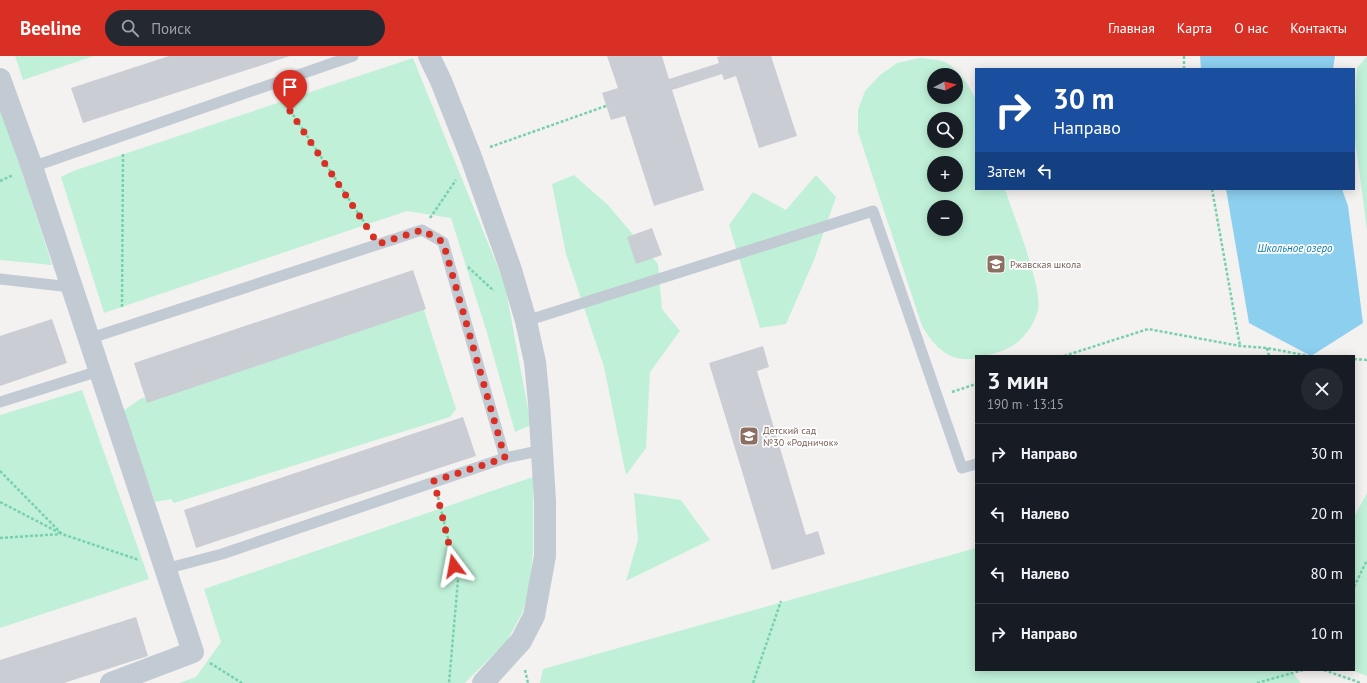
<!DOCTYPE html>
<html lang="ru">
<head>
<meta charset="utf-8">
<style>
	body { margin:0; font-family:"PT Sans",sans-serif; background:#242831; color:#f1f3f6; height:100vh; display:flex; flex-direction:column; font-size:15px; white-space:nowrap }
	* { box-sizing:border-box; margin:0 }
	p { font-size:13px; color:#9ea1a6 }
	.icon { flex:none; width:22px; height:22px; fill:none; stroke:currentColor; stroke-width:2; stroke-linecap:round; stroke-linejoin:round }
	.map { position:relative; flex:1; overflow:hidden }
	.side { position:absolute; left:975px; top:299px; width:380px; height:316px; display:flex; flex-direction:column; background:#171b24; border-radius:0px; box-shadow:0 2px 10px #0003 }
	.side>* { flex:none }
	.banner { position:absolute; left:975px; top:12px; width:380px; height:122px; border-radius:0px; box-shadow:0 2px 10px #0003; background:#1a4fa0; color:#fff; overflow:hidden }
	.needle { width:26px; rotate:83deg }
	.controls { position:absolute; left:927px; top:12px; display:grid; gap:8px }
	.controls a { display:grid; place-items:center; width:36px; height:36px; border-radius:50%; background:#171b24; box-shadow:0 2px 10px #0003; font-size:20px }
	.pin { position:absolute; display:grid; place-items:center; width:34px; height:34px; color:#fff; margin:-41px -17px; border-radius:50% 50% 50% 0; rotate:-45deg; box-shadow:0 0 4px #0007 }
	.pin .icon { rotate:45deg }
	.me { position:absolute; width:44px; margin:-22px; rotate:347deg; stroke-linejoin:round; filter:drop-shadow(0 0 3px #0008) }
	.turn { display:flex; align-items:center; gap:14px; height:84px; padding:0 12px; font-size:18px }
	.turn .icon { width:52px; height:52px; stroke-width:2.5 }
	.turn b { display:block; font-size:28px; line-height:34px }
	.then { display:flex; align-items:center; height:38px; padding:0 12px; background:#0003; gap:8px; font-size:15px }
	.round { display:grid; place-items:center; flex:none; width:42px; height:42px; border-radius:21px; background:#242831 }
	.head { display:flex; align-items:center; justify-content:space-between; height:68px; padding:0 12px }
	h1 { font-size:24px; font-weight:700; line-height:30px }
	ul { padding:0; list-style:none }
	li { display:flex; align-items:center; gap:12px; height:60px; padding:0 12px; border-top:1px solid #363941 }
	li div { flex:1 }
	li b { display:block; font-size:15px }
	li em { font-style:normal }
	header { display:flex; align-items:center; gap:24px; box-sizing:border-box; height:56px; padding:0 20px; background:#d93025; color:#fff }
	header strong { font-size:19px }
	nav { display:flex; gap:22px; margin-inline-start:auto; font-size:14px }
	.search { width:280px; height:36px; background:#242831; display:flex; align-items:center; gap:10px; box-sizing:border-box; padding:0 14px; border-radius:22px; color:#9ea1a6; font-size:15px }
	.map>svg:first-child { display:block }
</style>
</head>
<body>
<header>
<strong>Beeline</strong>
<div class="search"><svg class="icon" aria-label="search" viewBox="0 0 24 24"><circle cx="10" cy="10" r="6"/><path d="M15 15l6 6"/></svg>Поиск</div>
<nav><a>Главная</a><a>Карта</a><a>О нас</a><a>Контакты</a></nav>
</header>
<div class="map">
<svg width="1367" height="627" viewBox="0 0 1367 627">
	<rect width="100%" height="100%" fill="#f4f1f1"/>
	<path fill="#c0f1d8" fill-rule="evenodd" d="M15,0H94L23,24Z
		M1367,0V174L1354,76L1357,12Z
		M413,2L505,229L531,369L515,376L487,277L451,162L407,155L104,257L61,121L73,115Z
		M920,2C927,3 935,3 942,5C957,10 971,31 976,45V133H1005C1013,158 1043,232 1038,254C1035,266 1029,275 1021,283C1010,294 991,300 976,300V302C950,308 934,290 922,270L858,76V54L865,35L880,19L897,7ZM934,19H956V41H934ZM934,63H956V85H934ZM934,107H956V129H934ZM934,151H956V173H934Z
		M0,45L52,209L0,204Z
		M574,119L608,149L658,208L662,253L680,275L650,316L646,392L626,419L604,311L566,198L552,128Z
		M816,119L836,141L814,204L786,268L760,272L729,169L753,136L786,154Z
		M423,251L456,353L450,361L174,447L171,443L155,446L123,355L140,343Z
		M82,334L149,523L0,572V359Z
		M533,421V497L529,534L522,557L507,585L465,627H179L196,621L221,586L204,533Z
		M634,437L681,444L710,484L626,525L638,484Z
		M1367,437V620L1351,614H1354V461Z
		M976,492V614H1290L1301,627H540L543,613Z"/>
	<path fill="#8dcfee" d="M1200,0H1335L1333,13H1201Z
		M1226,133H1342L1348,150L1363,267L1311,300L1249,267Z"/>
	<path fill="#cbcdd4" d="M169,0H290L83,67L71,32Z
		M607,0H662L669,23L719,7L717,1L722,0H771L797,80L759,92L736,20L724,24L722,18L672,34L704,134L654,150L625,60L611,64L602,37L618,32Z
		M652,172L662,199L636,208L627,181Z
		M413,214L426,253L147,347L134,307Z
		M52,263L67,307L0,330V280Z
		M763,290L769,311L757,315L806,479L818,475L825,498L772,514L709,307Z
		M463,361L476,400L196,492L184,454Z
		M136,561L148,600L64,627H0V604Z"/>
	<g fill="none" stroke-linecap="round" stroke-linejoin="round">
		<path stroke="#77d0ae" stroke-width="2.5" stroke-dasharray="3 2" stroke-linecap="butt" d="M1184,0V13
			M282,42L370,175
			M490,91L606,50
			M0,125L13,119
			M1212,133L1240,290
			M430,162L456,124
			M468,211L494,235
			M122,251L123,97
			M1267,292L1269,300
			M1064,300L1148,273L1240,290L1267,292L1309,300
			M1354,303L1367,304
			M952,336L976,328
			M0,415L62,478L139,504
			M438,441L458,524L449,627
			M0,446L60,477
			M0,482L61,478
			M1354,531L1367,504
			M210,607L242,627
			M525,614L528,627
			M1324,614L1361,627
			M753,627L781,545
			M1257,627L1303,614"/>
		<path stroke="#c2cad3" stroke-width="11" d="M32,111L353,0
			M0,223L71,231
			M526,265L873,155L962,412L976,408
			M88,283L422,174L443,186L505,402L543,394
			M0,346L99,315
			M165,513L222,498L505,402"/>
		<path stroke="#c2cad3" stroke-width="22" d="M0,23L32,111L193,596L111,627"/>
		<path stroke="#c2cad3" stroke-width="22" d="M429,0L441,25L471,101L511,214L526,265L535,306L539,347L545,445V500L534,560L521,585L483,627"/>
	</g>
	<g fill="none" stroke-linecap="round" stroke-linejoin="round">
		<path stroke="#d93025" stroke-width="7" stroke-dasharray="0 12.6" d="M290,55L378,188L422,174L443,186L505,402L434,425L454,510"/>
	</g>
	<defs>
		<symbol id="school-square" viewBox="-11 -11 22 22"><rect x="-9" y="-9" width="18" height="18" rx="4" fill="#8d6e63" stroke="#fff"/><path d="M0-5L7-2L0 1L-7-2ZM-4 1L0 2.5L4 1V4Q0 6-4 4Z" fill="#fff"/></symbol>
	</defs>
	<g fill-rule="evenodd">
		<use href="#school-square" x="985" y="197" width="22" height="22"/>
		<use href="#school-square" x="738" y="369" width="22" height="22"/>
	</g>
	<g text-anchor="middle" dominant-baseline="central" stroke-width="3.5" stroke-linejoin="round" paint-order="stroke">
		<g font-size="10" fill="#785e54" stroke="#fff" text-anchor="start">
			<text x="1010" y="208">Ржавская школа</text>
			<text x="763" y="374">Детский сад<tspan x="763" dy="12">№30 «Родничок»</tspan></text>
		</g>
		<g font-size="11" font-style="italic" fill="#0a7cb1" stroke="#fff">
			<text x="1295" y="192">Школьное озеро</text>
		</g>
	</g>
</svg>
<div class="controls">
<a><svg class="needle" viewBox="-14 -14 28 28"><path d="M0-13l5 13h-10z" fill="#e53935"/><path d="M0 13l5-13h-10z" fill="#9ea1a6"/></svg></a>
<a><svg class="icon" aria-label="search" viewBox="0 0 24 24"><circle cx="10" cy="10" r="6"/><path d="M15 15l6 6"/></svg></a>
<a>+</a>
<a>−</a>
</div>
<div class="pin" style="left:290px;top:55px;background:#d93025"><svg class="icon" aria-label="arrive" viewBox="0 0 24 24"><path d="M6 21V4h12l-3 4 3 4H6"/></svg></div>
<svg class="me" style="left:454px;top:510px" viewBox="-20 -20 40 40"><path d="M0-17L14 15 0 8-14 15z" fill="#d93025" stroke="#fff" stroke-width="4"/></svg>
<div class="banner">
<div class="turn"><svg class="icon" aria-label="right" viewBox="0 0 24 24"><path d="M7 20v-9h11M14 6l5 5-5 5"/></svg><div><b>30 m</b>Направо</div></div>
<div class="then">Затем<svg class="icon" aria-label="left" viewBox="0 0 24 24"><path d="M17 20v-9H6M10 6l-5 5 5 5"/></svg></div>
</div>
<section class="side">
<div class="head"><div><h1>3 мин</h1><p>190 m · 13:15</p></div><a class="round"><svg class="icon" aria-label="close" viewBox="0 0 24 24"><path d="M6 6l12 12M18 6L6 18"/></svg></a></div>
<ul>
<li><svg class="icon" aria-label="right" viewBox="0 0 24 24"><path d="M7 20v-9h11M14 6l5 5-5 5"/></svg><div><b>Направо</b></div><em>30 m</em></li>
<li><svg class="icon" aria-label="left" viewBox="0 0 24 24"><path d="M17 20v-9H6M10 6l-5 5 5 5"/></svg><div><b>Налево</b></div><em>20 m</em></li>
<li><svg class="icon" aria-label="left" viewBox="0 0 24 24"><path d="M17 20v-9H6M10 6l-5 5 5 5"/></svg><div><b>Налево</b></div><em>80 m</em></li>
<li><svg class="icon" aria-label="right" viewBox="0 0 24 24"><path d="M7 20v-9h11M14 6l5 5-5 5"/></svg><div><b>Направо</b></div><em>10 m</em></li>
</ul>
</section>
</div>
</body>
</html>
